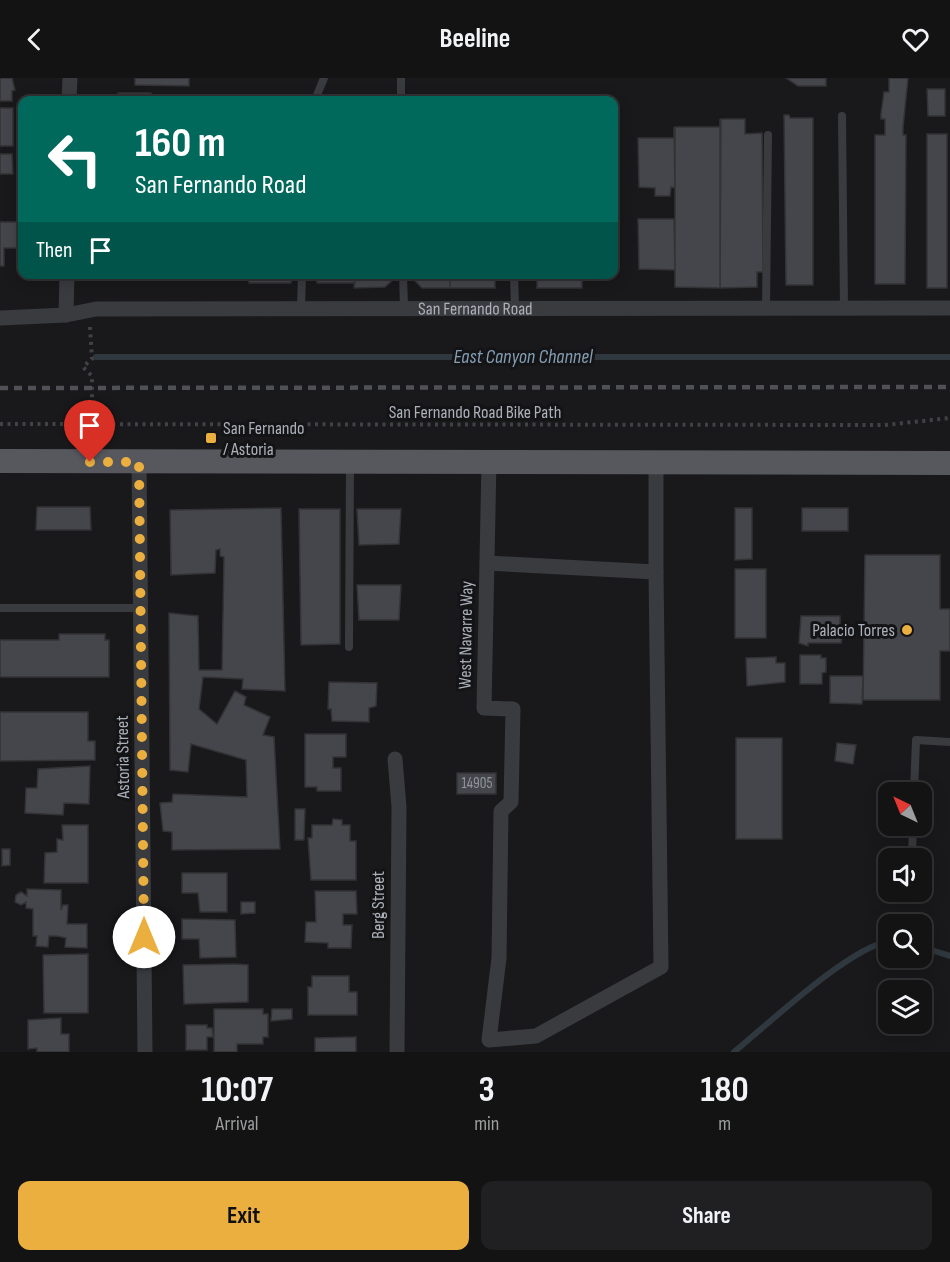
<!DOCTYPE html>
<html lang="en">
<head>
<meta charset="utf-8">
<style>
	body { margin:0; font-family:"Sofia Sans Condensed",sans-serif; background:#202022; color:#f1f3f6; height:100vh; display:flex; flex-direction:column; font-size:22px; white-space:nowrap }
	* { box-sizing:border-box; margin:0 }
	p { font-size:20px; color:#9d9ea0 }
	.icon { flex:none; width:33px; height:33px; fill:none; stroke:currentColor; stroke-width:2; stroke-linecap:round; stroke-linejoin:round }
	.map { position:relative; height:974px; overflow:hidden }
	.side { display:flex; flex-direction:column; background:#131314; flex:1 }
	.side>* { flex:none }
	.top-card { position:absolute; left:18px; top:18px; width:600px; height:183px; border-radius:12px; box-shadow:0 3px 15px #0003,0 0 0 2px #323234; background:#00695c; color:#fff; overflow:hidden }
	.needle { width:39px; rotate:317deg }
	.buttons { position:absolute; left:878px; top:704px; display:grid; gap:12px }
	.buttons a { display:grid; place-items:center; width:54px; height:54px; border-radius:12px; background:#131314; box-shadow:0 3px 15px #0003,0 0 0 2px #323234; font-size:30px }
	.pin { position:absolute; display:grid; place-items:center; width:51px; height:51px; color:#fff; margin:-62px -26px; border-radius:50% 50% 50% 0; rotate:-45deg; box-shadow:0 0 6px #0007 }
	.pin .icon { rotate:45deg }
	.me { position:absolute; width:66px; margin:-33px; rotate:0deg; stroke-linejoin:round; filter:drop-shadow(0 0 4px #0008) }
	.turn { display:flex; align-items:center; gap:21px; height:126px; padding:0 18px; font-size:27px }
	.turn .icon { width:78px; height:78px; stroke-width:2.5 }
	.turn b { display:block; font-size:42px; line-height:51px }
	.then { display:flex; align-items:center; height:57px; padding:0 18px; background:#0003; gap:12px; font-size:22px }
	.eta { display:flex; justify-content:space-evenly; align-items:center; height:102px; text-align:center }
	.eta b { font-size:36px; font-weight:700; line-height:42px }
	.action { display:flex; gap:12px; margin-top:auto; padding:12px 18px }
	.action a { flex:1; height:69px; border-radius:12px; background:#ebaf40; color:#111; font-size:24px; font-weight:700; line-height:69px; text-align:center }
	.action a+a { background:#202022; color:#f1f3f6 }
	header { display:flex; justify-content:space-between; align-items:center; height:78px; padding:0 18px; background:#131314; font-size:27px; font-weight:700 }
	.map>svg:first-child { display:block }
</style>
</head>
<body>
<header><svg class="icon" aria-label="back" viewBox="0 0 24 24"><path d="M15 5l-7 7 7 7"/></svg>Beeline<svg class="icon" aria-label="heart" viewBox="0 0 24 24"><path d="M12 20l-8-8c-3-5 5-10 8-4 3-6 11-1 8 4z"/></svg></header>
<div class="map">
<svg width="950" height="974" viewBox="0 0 950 974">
	<rect width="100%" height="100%" fill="#19191b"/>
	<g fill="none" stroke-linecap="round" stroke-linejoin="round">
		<path stroke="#2f383e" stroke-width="6" d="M96,279H950
			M921,869L950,878
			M734,974C766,948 851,868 888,864"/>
	</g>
	<path fill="#45464b" stroke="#333336" stroke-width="1.5" d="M0,0H12L15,12L12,13V23H0Z
		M135,0H189V8L135,7Z
		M786,0H826V8H798Z
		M889,0H908L903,49V57H906L905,206H875V57H885V41H881V36L884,14H889Z
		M927,11H945V38H928Z
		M118,15H151V22H118Z
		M0,30H13V68H0Z
		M784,37H789L790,40H813V207H786Z
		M720,41V210L675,209V49H720Z
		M721,41H745V56L762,55L763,194H757V209L720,210Z
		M674,49L675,110L671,109L670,118H655V110L639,109L638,60H674Z
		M927,56H947V210H927Z
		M0,76H12L13,96H0Z
		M638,141H674L675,192L639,191Z
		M0,144H22V170H4V188H0Z
		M249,196H291V205H249Z
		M317,196H355V205H317Z
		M355,196H394V201L385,209L354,210Z
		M412,196H450V210H422L412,200Z
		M450,196H495V210H450Z
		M537,196H582V210H537Z
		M37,429H90L91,452H36Z
		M281,430L285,613L242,611L243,601L203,599L199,631L217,646L235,613L246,619L244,627L270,639L263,657L274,659L280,771L172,772V754L163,753L160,725L172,724L173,716L247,719L246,682L191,666L188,694L170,692L169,535L198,538L199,592H222L224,479L220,478V471L216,472L215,495L171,497L170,432Z
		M735,430H752V481L735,482Z
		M802,430H848V453H802Z
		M299,431H340V566L301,567Z
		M357,431H401L399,466L359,467Z
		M865,477H940V531H950V573H940V622H863Z
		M735,491H766V560H735Z
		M357,507H401L399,542H359Z
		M801,538H840V548L844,549L841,565H808V568L799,565Z
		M59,556H105V562H109V599H0V562H59Z
		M800,577H821V580H826V594L822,595V606H800Z
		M776,579V585H785V604L747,608L746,580Z
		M830,598H863L862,626L830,625Z
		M329,604L377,605L376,628L369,630V644L332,643L331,631H328Z
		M0,634H88V663H95V682L0,683Z
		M305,656H346V679H333V690H341V713H317V709H305Z
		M736,660H782V761H736Z
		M837,665L856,667L853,686L835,683Z
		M90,688L89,726L64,725L63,737L25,735L26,710H37L38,691Z
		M457,695H496V716H457Z
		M295,731H305L304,762H295Z
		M333,741L342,742V747H350V763H356V802H311L308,760H312V747H332Z
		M62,747H88V805H44L45,775L57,774V761L63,762Z
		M2,771H10V787L2,788Z
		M182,795H227V834H200L198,815H182Z
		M27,811L61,812V832L63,827H68L67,846H87V870L65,869L66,860L57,858H49L48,869L36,868L37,858H33V831L26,830V824L21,827L15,824L16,817L21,814L27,818Z
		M315,813H356L357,836H343V847H352L351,870H328V865L305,864L306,844H316Z
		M241,824H255V835L241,836Z
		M182,841L235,842L236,879L200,880L199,861H182Z
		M88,876V935H44L43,877Z
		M235,886L248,887V924L184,926L183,887Z
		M312,898H349V914H357V937H308V909H312Z
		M214,931H263V936H268V959H263V966H237V974H214Z
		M272,931H292V941L271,943Z
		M61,940V956H69V974H37V970L28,971V942Z
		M186,947H207V950H212L213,959H207V972H186Z
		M356,959V974H315V960Z"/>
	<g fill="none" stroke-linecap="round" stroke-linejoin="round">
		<path stroke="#404246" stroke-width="4" stroke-dasharray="3 4.5" stroke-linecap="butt" d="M90,249L92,281L83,289L92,298V322L81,331L93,346V355
			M0,346L885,347L950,340"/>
		<path stroke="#3a3b3f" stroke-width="8" d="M401,0V22
			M315,22L324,0
			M842,38L844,230
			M403,196L404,229
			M514,196L515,230
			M301,230L302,196
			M766,230L768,57
			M0,530H141
			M349,569L350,385
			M914,714L916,662L950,664
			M912,780L913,747"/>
		<g stroke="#3a3b3f" stroke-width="15">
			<path d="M69,22L70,0"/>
			<path d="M66,237L67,196"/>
			<path id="s1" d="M0,240L66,237L96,231L950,230"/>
			<path d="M139,384L145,974"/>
			<path d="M489,384L484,630L513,631L511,724L501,733L499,880L489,962L536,958L661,889L656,494"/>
			<path d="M487,485L656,494V384"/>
			<path d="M395,681L399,729L397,974"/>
		</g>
		<path stroke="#56585e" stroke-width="24" d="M0,383L950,385"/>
		<path stroke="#4f5156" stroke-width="4.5" stroke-dasharray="8 6" stroke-linecap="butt" d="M0,310L950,309"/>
	</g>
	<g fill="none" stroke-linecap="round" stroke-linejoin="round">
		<path stroke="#ebaf40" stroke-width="10" stroke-dasharray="0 18" d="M90,384H139L144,859"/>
	</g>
	<g fill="#ebaf40" stroke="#141416" stroke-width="2">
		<rect x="205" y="354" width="12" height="12" rx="3"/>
		<circle cx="907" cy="552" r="6"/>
	</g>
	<g text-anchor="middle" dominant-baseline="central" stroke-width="6" stroke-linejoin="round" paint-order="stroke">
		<g font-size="15" fill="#92969e">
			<text x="477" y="705">14905</text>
		</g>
		<g font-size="18" fill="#abb0ba" stroke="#141416">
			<text stroke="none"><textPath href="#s1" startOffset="476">San Fernando Road</textPath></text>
			<text x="475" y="334">San Fernando Road Bike Path</text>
			<text transform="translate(466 557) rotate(-89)">West Navarre Way</text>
			<text transform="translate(123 679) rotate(-91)">Astoria Street</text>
			<text transform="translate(378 827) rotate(-90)">Berg Street</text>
		</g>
		<g font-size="18" fill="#abb0ba" stroke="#141416" text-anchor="start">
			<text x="223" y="350">San Fernando<tspan x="223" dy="21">/ Astoria</tspan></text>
			<text x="895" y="552" text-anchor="end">Palacio Torres</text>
		</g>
		<g font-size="20" font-style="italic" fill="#849eb3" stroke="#141416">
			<text x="523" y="279">East Canyon Channel</text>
		</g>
	</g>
</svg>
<div class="buttons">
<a><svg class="needle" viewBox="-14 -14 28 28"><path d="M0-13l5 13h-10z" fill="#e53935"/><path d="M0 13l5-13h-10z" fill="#9d9ea0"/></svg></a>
<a><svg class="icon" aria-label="sound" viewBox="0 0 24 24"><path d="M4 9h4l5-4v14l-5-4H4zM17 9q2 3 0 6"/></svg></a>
<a><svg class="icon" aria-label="search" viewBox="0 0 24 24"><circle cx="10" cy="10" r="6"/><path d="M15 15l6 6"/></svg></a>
<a><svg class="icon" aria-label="layers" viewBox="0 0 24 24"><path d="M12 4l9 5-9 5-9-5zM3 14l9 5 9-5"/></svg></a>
</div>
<div class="pin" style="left:90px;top:384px;background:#d93025"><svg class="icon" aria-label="arrive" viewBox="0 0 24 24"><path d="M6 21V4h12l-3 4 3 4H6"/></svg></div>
<svg class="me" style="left:144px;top:859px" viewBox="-20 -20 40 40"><circle r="19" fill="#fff"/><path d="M0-13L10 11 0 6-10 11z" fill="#ebaf40"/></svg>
<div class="top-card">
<div class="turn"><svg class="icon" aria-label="left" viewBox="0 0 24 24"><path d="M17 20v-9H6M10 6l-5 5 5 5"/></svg><div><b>160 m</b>San Fernando Road</div></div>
<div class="then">Then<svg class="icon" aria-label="arrive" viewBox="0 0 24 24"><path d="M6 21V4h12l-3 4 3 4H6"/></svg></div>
</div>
</div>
<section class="side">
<div class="eta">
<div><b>10:07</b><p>Arrival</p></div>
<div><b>3</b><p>min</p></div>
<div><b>180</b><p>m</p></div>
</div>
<div class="action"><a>Exit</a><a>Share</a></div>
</section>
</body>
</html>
